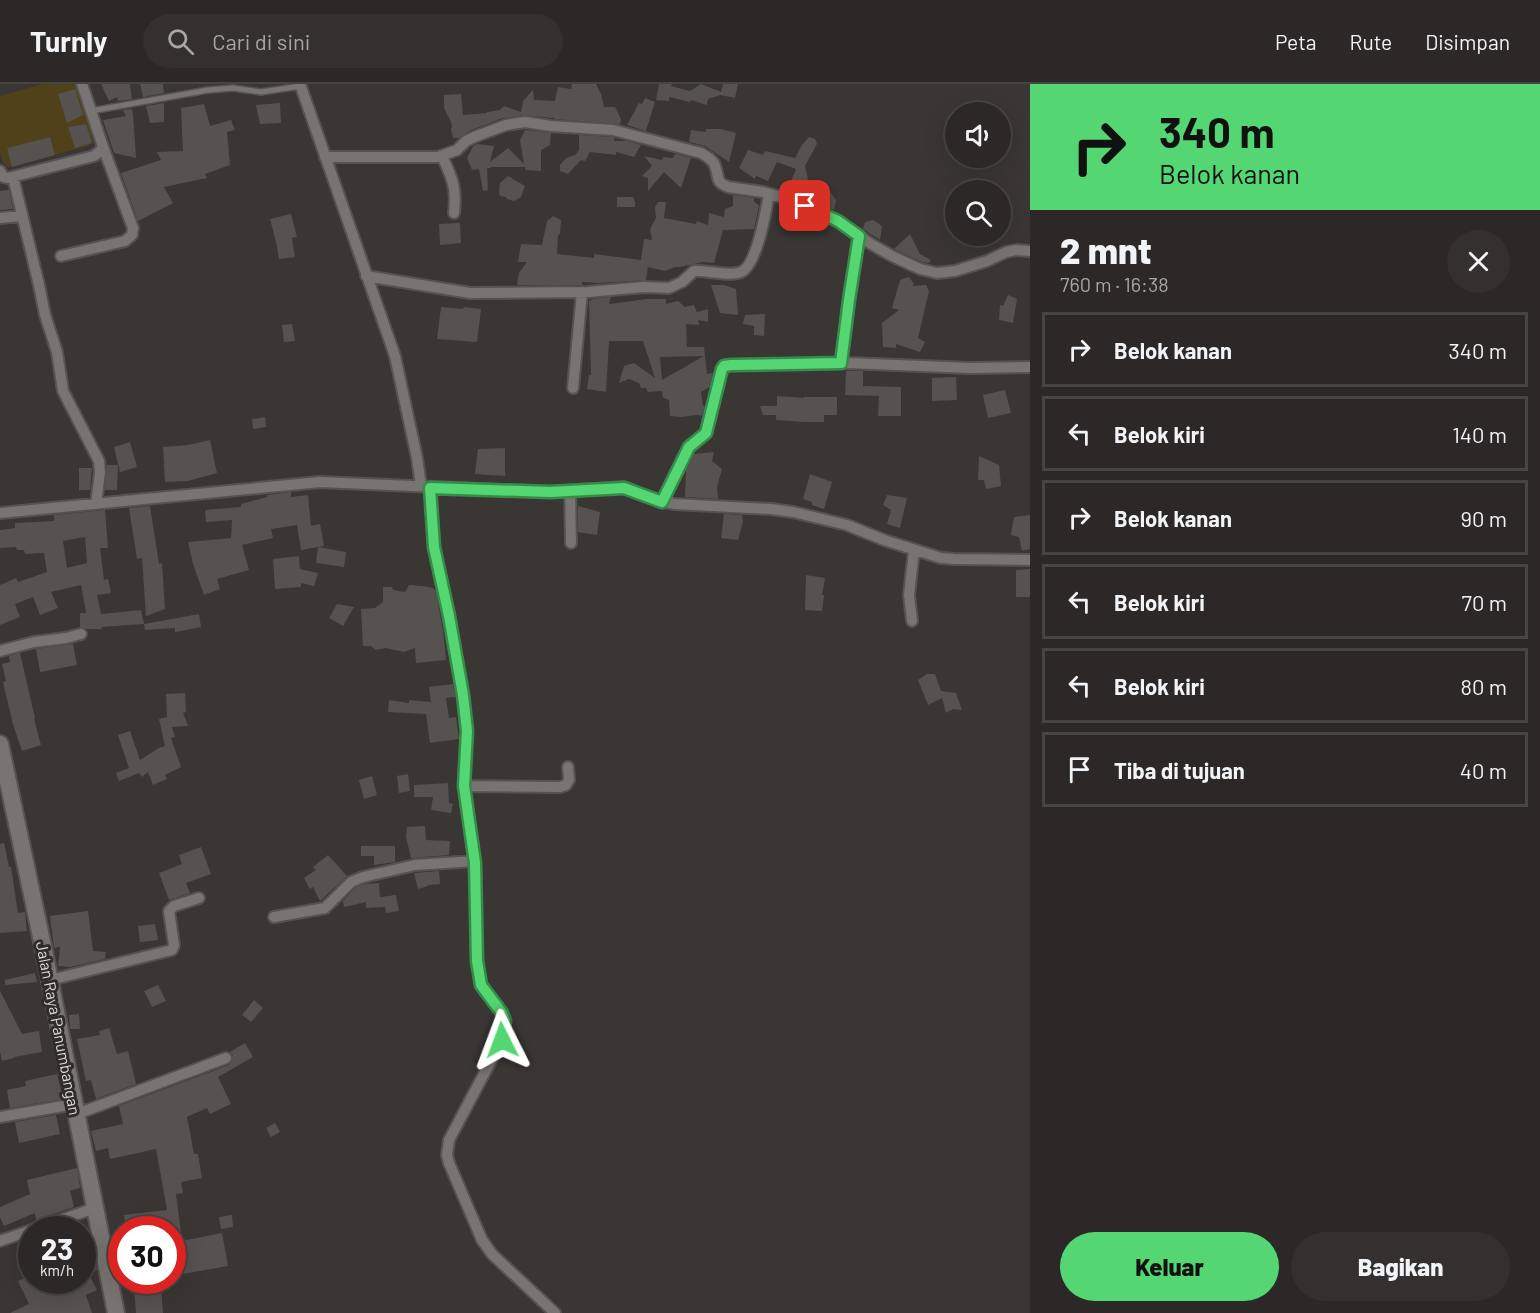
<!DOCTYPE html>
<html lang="id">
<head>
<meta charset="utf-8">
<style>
	body { margin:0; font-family:Barlow,sans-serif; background:#33302f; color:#f1f3f6; height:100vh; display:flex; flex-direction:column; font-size:22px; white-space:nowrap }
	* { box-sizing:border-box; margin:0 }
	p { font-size:20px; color:#a6a6a7 }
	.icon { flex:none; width:33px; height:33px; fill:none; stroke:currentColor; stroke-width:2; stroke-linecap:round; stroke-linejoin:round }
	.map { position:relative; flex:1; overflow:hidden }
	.panel { display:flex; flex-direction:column; background:#2b2827; width:510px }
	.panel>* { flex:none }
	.top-card { background:#54d672; color:#111; overflow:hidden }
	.fabs { position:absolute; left:945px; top:18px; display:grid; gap:12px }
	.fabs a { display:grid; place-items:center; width:66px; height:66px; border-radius:50%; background:#2b2827; box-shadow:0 6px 24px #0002,0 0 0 2px #474444; font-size:30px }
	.speed { position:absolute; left:18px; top:1132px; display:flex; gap:12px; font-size:30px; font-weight:700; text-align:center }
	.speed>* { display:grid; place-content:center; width:78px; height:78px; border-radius:50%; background:#2b2827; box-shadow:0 6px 24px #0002,0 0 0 2px #474444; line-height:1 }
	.speed small { font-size:15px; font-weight:400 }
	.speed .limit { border:9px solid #d22; background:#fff; color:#111 }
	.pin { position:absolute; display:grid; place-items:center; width:51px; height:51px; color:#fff; margin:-26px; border-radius:12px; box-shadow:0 3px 9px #0006 }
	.me { position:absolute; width:66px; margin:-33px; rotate:357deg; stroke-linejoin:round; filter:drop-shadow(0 0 4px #0008) }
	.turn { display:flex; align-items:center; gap:21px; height:126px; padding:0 30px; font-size:27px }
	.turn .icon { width:78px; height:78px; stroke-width:2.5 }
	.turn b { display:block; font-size:42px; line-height:51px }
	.round { display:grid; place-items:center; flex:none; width:63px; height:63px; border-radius:32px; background:#33302f }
	.headline { display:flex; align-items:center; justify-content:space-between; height:102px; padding:0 30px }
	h1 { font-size:36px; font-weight:800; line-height:45px }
	.primary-button { display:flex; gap:12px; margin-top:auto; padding:12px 30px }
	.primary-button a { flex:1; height:69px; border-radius:36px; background:#54d672; color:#111; font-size:24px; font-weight:800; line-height:69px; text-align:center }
	.primary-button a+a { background:#33302f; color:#f1f3f6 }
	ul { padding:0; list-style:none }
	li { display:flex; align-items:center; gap:18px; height:75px; margin:0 12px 9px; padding:0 18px; border:3px solid #474444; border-radius:0px }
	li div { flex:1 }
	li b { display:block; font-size:22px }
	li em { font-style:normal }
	header { display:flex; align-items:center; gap:36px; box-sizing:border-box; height:84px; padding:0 30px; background:#2b2827; border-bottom:2px solid #474444 }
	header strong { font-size:28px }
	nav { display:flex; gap:33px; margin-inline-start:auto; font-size:21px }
	.search { width:420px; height:54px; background:#33302f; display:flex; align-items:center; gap:15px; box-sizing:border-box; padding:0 21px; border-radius:33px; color:#a6a6a7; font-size:22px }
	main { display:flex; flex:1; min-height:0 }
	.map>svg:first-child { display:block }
</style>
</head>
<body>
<header>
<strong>Turnly</strong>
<div class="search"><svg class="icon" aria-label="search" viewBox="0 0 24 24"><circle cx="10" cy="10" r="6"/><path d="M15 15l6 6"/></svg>Cari di sini</div>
<nav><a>Peta</a><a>Rute</a><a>Disimpan</a></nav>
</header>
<main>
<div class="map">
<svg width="1030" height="1229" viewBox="0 0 1030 1229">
	<rect width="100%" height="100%" fill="#393634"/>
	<path fill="#4f4119" d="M42,0H77L93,55L92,59L88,62L8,83L3,78L0,69V12Z"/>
	<path fill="#55524f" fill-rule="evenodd" d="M101,0H130L132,15L118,17L117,13L109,17Z
		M140,0H163L164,9L143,13Z
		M572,0H596L601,10L604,23H615L621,35L620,40L555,35L552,33V34L524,31L503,34L471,46L458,54H453L451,45L452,43L451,38L444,24V11L461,10L463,31L487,29V28L500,26L504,22L521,28L523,17L533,6L534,16L555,17L558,3L571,5Z
		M659,0H672L671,2L690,7L701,0L721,8L723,0H738L735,14L720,11L708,15L707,21L691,16L690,18L669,13V17L656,16Z
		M75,5L83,31L67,39L58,10Z
		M645,14L655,18L646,47L627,41L639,19L642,20Z
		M164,19V38L150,39L146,22Z
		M280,19L281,39L260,40L256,21Z
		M204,20L210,42L231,36L235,46L227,48L230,81L205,90L207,94L164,103L173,119L138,137L121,89L161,76L157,68L183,67L181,24Z
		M132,25L133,30L136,74L114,69L103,36L126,32L123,26Z
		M86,40L92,59L75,64L68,43Z
		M706,45H721L736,49L729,78L705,62L689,58L691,46L706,48Z
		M525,46L551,49L550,61L541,66V87L525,86V83H490L492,84H487L488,106L483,107L479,85L472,86L467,74L473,62L477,60L494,62L490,78L508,64L524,80L520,56Z
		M579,51L612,53L615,54L614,57H627L641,61L634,73L616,68V71L590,68L585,77L581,76L568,90L560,87V81L566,74L575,71L579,66Z
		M50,53L55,71L12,83L7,64Z
		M809,53L815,55L817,60L805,82L808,95L804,105L799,111L781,105L783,101L789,102L796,85L777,78L768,97L756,92L755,95L739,84L748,66L763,71L765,67L795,74L802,61Z
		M675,70L691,74L681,104L664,88L648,107V94L642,92L652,82L644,72L662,76L663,73L673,74Z
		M508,92L525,102L521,113L514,117L507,115L506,113L501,112L499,110L500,99Z
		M9,106L13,125L0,126V107Z
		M829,106L836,116L834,126H833L818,120L824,107Z
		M733,111L754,114V118L759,121L754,145L723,146L714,179L703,178L680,183H675L665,187L648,183L646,196L599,199L582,198V201H517L519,189L527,178H518L521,160L542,161L547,137L553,132L561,136L560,150L558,151L557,170L594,174V170L641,176L644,155L652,156L650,145L656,134L655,123L658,118H666L664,134L696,140L697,137L708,141L709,129L724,133L725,125L733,122Z
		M617,113H633L635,118V123H617Z
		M291,130L297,153L292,154L295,173L279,175L276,158L270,135Z
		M873,136L882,142L880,156L863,145L865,138Z
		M460,139L461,159L440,161L439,140Z
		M910,150L920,170L931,176L929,179L922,178L894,165Z
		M909,193L914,200L912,202L926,201L929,207L918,254L925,258L920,268L896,260V264L883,263L882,239L899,226L892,224L900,196Z
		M711,201H724L736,205L738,231L720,229Z
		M1008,211L1017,215L1013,239L999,236L1000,221L1003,222Z
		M611,213L609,220L647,215H666V220L678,217L685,223L694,221L697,228L708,225V238L698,236L699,241L686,240L687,263H704L707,290L713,289L710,303L701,308L703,322H705L702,332L697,331L681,333L670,332L669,316L663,314L662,307L648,308L646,304H641L639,299L629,295L619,299L624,282L634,279L655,294L643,257H609L606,308L587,305L589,291H591L589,217L593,215ZM704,272L662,296L660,273Z
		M441,223L463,225L464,223L481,225L477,258L437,255Z
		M765,230L764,252L754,251V242L743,240L745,231Z
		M292,240L295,257L284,258L282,241Z
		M846,287H863V302L901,303V332H878L879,312L845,311Z
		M956,293L957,316L932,317V294Z
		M1005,306L1011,329L988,334L983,311Z
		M777,312L804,314V313H837V331H824V338H804L776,336V331H763L760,322H777Z
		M265,333L266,343L253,345L252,335Z
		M210,356L217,389L188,397L165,398L163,363L188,361Z
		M130,358L137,383L120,388L114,363Z
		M505,364V392L475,390L478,365Z
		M714,368L712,377L722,385L717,403L718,415L685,413L686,386L694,370Z
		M979,372L999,381L1001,402L986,405L984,396H978Z
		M107,381H118L117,406H105Z
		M79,384H92L90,406H79Z
		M810,390L832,398L824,425L812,421V418L803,415Z
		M291,408V413L308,411L311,442L320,440L324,462L301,466L297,441L271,445L273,454L242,461L249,486L217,495L220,505L204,511L193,480L188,458L231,454L232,436L206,438L205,426L241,423V420L267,413V411Z
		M887,411L907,414L900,444L887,440L891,426L883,421Z
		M150,422L159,480L162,479L165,525L146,532L142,474L137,475L129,424Z
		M578,422L600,428L597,451L578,448Z
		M105,426L108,464H100L104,496L108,495L111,509L97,511L101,530L141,526L144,540L101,543L102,545H87L80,543V529H86L81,501L51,508L58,524L40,531L33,513L15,520L20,533L0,541V501L16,494L18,498L47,488L44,469L25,470L24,466H17L16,463L0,464V446L15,444V439L54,437V431ZM85,453L87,479L67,484L63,457Z
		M724,430L742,431L743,438L738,456L721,454Z
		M1030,431V465L1022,467L1019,453L1011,451L1014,433Z
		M318,463L346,468L344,483L316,479Z
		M299,472L300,485L318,489L314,502L301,499V503L275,505L273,475Z
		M1030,485V513H1016V486Z
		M806,491L825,494L822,511H824L822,527L805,526Z
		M409,501L423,502L433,504L436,507L443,546L446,576L416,579L415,564L404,568L386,564L376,566L371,562H363L361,525L375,524L383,518V503H392L393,506L405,508Z
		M337,520L354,523L343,542L329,534Z
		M199,530L201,543L175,548V544L145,546L144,540Z
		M73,560L77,581L40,588L36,565Z
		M20,569L35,634L34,635L41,661L22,667L13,640L5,607L3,598L6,597L2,580L10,578L9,572Z
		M927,590H935L941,607L956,609L962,626L953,625L946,629L942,614L928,621L918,596Z
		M453,600L456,613L446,614L449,634L456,633L459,655L430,659L426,630L388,628L389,616L409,619V616L431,618L429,603Z
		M185,609L186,628L183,629L188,642L172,643L175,653L171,654L181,683L165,691L167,695L153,701L148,688L142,693L139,689L119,697L116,689L129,684L118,651L130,647L140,676L159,664L165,662L159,635L167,633L166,610Z
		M408,690L410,707L399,709L397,692Z
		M372,692L377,711L364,715L359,696Z
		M448,699L449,719L453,720L451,729L431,726L433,713H414V701Z
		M425,742L426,756L450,757L449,771L411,774L406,753L407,743Z
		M4,759L9,783H11L18,829L25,828L27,847L0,849V760Z
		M361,762H395V778L374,781V772H361Z
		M201,763L211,790L186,799L190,809L169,816L159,789L182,780L179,771Z
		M328,771L347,792L320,817L313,803L310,805L304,794L316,786L313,783Z
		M439,787L440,800L428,801V802L418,805L414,789Z
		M379,799L380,813L396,811L399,827L386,829L385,823L366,824V818L344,823L343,817L355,804L365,800Z
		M88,827L93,867L106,868L105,875L70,883L58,882L60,863L54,864L50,832Z
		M155,840L158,856L140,858L138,842Z
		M35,889L37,898L5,901V896Z
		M158,901L166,917L152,923L144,907Z
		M0,907L22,950L39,947L42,968L14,973V974L2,977L0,968Z
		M254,916L263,924L251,938L242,931Z
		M79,930L80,945H70L69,931Z
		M109,944L117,970L128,967L136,1000L96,1015L91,996L86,997L77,955L100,951L99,947Z
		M245,959L253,973L218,993L231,1020L210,1030L207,1024L187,1033L194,1070H198L202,1094L181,1098L183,1109L176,1110L182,1157L222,1149L228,1182L172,1192V1146H126L124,1131L167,1126L156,1065L110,1075L108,1064L96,1067L91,1047L123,1040L119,1022L229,981L233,975V971L230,968Z
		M57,990L63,1015L10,1024L7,1006L26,1002L25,997Z
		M56,1031L60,1050L19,1059L15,1038Z
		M275,1039L280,1048L271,1053L266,1044Z
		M77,1084L80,1104L70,1107L74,1123L36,1136L35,1129L4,1142L0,1133V1123L30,1110L27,1096Z
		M232,1131L233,1143L221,1145L219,1133Z
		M76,1139L78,1146H55Z
		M91,1166L97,1186L89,1190L97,1206L86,1211L92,1229H10L29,1220L18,1197L32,1191V1197H82V1170Z
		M161,1201L163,1229H136L134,1203Z"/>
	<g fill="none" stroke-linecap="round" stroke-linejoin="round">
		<defs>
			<path id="lane" d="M91,27L208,6L233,4L261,8L301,2"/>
			<path id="street" d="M300,0L395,272L417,374L421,402
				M442,72C452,94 457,103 454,129
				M325,73H438L457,66L466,57L474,53L506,41L525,38L551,42L613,46L701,69L709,74L714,79L716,85L719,97L722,100L728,103L763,108L788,115L838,137L871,160L892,172L920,185L937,189L955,187L987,177L1006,168L1016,166L1030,167
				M0,87L3,93L8,94L94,72L100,67L103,63L82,0
				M13,93L39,201L45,231L57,268L63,307L99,377L100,388L96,420
				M0,134L22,132
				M61,172L125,157L132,151L133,144L103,63
				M366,192L470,209L588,208L644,203L669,204L682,198L694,187C707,186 729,193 741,188C757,181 766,127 769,110
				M841,279L849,216L859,152
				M573,304L582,208
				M430,404L434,463L449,532L463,611L467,647L464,702L475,779L477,877L481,901L502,929L505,937L502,956L449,1056L447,1071L449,1079L482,1156L492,1170L555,1229
				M570,406L571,459
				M662,418L689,363L706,349L722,285L727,281L848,279L970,284L1030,283
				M0,429L320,398L550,408L624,403L658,417L675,420L771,425L793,428L847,441L884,456L941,474L954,475L1030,476
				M912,537L909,511L914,466
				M0,567L34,558L66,554L81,550
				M464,702L560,703L566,701L569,696L568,683
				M274,833L325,824L351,798L363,793L415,781L475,777
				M50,896L172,866L174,861L169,827L174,822L199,814
				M77,1030L226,974
				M0,1033L75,1020
				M0,1157L95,1124"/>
			<path id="secondary" d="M0,660L44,867L116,1229"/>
		</defs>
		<use href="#lane" stroke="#555251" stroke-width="8"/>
		<use href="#street" stroke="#555251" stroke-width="14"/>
		<use href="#secondary" stroke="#555251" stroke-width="20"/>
		<use href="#lane" stroke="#787472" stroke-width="5"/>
		<use href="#street" stroke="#787472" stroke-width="10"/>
		<use href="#secondary" stroke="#787472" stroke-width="16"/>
	</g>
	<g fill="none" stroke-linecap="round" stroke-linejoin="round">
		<defs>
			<path id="route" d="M502,956L505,937L502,929L481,901L477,877L475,779L464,702L467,647L463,611L449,532L434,463L430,404L550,408L624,404L662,418L689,363L706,349L722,285L724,282L731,281L841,279L849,216L859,152L838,137L805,122"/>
		</defs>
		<use href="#route" stroke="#378b4a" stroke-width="15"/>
		<use href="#route" stroke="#54d672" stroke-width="10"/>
	</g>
	<g text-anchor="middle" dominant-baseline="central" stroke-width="6" stroke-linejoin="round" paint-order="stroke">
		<g font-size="16" fill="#dcdad8" stroke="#2f2c2a">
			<text transform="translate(59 944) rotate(79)">Jalan Raya Panumbangan</text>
		</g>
	</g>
</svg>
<div class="fabs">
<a><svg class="icon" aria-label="sound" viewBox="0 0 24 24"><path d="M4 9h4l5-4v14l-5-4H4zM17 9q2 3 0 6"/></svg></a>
<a><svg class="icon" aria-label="search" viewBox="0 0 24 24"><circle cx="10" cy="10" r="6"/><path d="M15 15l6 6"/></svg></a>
</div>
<div class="speed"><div>23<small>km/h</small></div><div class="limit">30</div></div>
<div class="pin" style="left:805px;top:122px;background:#d93025"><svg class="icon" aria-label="arrive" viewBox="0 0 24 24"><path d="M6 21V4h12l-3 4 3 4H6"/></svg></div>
<svg class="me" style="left:502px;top:956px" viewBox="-20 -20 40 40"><path d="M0-17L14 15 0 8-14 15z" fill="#54d672" stroke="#fff" stroke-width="4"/></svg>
</div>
<section class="panel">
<div class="top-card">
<div class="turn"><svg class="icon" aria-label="right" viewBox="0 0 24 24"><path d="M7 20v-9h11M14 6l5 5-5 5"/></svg><div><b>340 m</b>Belok kanan</div></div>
</div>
<div class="headline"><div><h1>2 mnt</h1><p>760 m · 16:38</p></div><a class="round"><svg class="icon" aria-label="close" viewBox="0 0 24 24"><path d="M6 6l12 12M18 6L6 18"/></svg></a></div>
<ul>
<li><svg class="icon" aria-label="right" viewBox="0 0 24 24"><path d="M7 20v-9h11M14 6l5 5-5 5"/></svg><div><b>Belok kanan</b></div><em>340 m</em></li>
<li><svg class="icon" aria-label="left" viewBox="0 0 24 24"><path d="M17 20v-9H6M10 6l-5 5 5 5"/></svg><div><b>Belok kiri</b></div><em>140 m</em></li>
<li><svg class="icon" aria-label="right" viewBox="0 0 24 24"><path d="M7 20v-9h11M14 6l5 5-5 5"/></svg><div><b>Belok kanan</b></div><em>90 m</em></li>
<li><svg class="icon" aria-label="left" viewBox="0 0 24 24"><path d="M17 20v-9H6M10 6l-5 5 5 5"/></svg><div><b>Belok kiri</b></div><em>70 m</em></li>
<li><svg class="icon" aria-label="left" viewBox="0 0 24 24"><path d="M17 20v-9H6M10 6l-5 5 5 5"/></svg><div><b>Belok kiri</b></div><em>80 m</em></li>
<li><svg class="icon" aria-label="arrive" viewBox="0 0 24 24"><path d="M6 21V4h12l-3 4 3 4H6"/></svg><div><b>Tiba di tujuan</b></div><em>40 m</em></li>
</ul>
<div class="primary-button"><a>Keluar</a><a>Bagikan</a></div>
</section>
</main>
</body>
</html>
